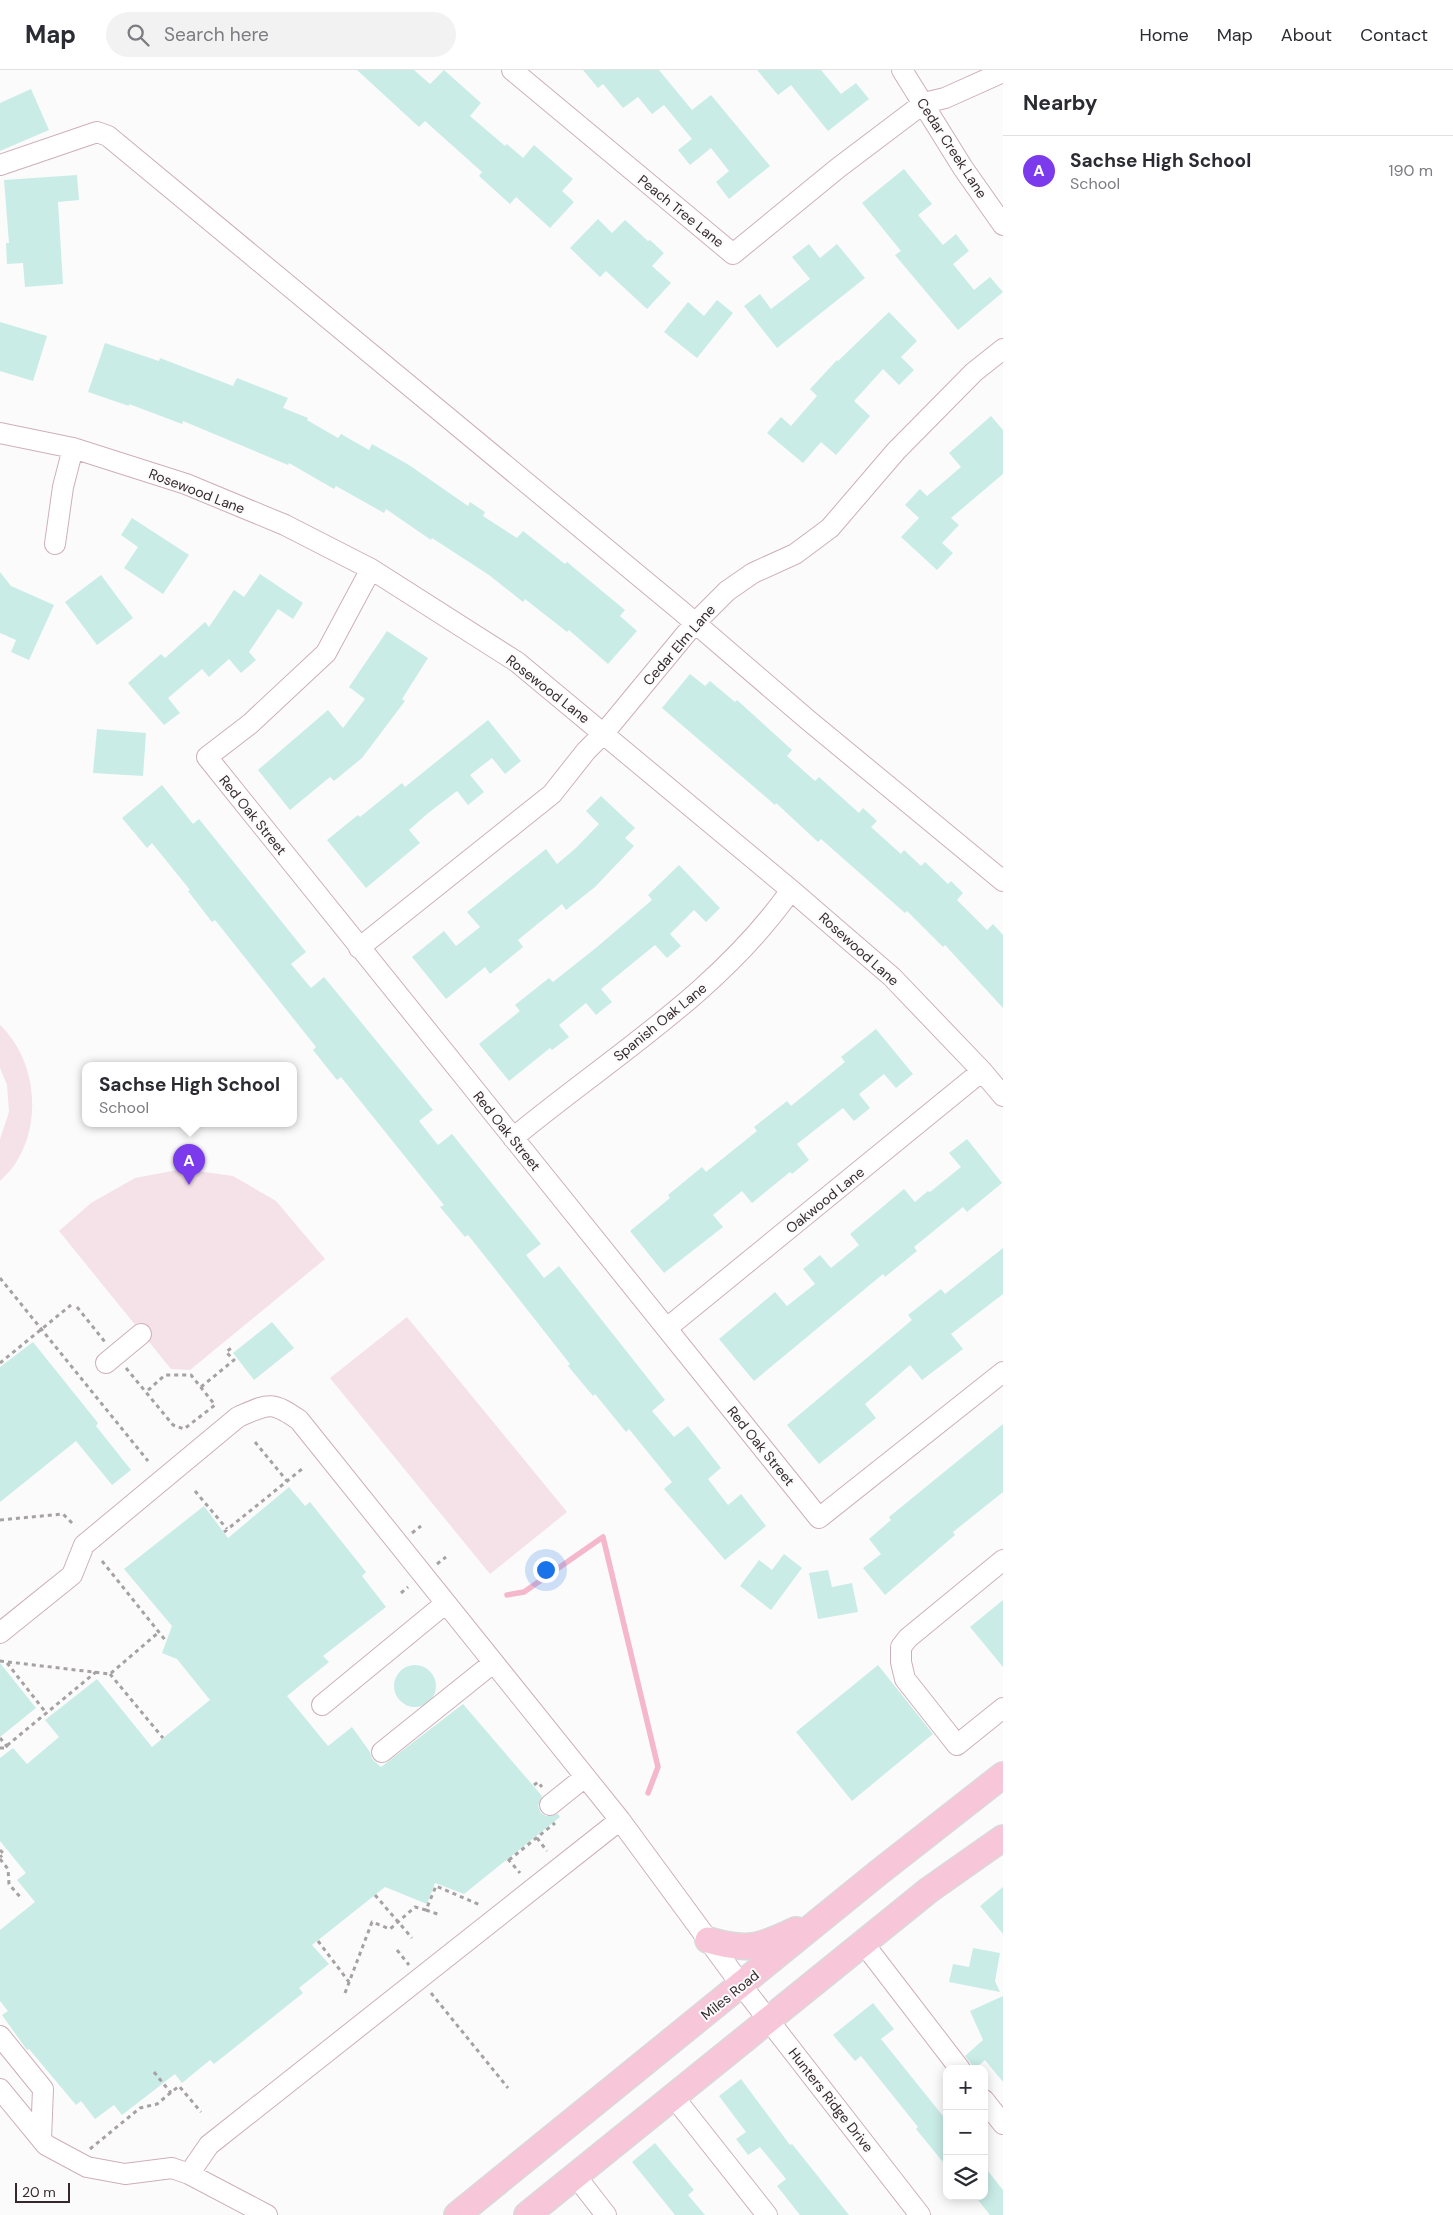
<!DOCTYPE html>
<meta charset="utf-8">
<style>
body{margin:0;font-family:"DM Sans",sans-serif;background:#f2f2f3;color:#2b2b33}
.controls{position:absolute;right:15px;bottom:15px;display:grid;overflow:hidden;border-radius:10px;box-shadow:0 2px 12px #0003}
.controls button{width:45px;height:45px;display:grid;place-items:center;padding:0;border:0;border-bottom:1px solid #e1e1e2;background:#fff;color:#2b2b33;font:25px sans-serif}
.scale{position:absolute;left:15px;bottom:12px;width:55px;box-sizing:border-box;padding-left:5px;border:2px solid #35292d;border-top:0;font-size:14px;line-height:18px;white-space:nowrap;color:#35292d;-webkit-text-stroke:4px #fbfbfb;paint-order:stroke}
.you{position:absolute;left:545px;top:1499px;width:18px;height:18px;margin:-12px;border:4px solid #fff;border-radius:50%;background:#1a73e8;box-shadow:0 0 0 8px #1a73e833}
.badge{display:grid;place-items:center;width:32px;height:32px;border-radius:50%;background:#7c3aed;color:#fff;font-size:16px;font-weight:700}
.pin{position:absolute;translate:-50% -41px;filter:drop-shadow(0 1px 2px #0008)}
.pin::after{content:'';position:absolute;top:26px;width:18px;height:15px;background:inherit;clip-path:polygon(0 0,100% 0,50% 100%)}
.popup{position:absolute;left:82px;top:992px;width:215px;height:65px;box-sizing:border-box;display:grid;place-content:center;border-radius:10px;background:#fff;filter:drop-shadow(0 1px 4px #0005);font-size:16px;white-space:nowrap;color:#7c7c81}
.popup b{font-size:19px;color:#2b2b33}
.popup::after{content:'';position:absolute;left:50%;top:100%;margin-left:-10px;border:10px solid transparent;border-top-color:#fff}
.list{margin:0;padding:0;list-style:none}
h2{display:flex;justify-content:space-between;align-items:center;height:65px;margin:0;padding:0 20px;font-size:21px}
h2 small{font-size:16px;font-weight:400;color:#7c7c81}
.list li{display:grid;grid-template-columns:32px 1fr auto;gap:15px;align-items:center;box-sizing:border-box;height:70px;padding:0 20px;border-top:1px solid #e1e1e2}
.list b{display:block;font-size:19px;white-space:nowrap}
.list p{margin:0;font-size:16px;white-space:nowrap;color:#7c7c81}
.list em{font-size:16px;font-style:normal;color:#7c7c81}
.icon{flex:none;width:28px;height:28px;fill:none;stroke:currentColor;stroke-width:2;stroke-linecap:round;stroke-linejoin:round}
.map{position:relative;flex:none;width:1003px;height:2145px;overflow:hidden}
header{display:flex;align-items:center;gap:30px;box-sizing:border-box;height:70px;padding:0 25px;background:#fff;border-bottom:1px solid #e1e1e2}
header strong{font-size:24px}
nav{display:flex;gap:28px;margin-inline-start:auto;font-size:18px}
.search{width:350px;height:45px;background:#f2f2f3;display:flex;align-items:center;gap:12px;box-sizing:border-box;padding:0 18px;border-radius:28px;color:#7c7c81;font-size:19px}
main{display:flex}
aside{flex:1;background:#fff}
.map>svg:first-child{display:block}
.green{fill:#f4e2e8}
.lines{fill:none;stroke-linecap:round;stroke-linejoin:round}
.stream{stroke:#f4b7cc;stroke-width:5.5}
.building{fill:#c9ece7}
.minor-casing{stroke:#ceafb9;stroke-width:22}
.major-casing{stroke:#dbd8d9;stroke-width:28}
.path{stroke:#a6a1a3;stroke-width:3;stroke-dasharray:4 4;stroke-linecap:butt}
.minor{stroke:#fff;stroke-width:20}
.major{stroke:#f8c6d9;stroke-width:25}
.labels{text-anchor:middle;stroke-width:4;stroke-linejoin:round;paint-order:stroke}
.street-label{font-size:14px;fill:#35292d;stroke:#fbfbfb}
</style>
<header>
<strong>Map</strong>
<div class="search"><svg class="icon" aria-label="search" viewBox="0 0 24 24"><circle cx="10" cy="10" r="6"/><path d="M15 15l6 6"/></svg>Search here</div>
<nav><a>Home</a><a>Map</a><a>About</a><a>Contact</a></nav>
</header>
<main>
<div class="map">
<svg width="1003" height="2145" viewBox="0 0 1003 2145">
<rect width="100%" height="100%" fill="#fbfbfb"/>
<path class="green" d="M0,955C36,989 43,1052 15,1094C11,1100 5,1106 0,1111V1069L9,1042L7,1015L0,998Z
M183,1099L233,1106L276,1131L325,1189L190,1300L171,1299L59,1161L91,1133L135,1108Z
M407,1247L567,1442L490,1504L330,1308Z"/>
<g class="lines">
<path class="stream" d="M507,1525L524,1522L603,1467L658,1697L648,1723"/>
</g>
<path class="building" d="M357,0H414L430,14L444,0L481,33L470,46L505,76L507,74L523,88L534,75L573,109L562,121L574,132L550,158L516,127L510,134L479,106L482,102L425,51L419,57Z
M583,0H659L692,40L711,25L770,96L729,129L716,112L729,101L711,78L690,95L678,80L692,69L664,35L652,44L638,27L623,38L603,14L598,18Z
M757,0H821L841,24L856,13L869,29L828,61L791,15L778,25Z
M31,19L49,60L0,81V33Z
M904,99L932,134L918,145L943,175L956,164L969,181L953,194L974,220L990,207L1003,222L958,260L895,185L901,181L862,133Z
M77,105L79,130L58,132L63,214L25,217L23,193L7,194L6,173H9L4,110Z
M598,149L612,163L625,150L648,171L650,170L664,183L652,196L671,213L647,239L606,201L600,207L570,178Z
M809,174L820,188L837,174L865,208L777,278L744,236L760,224L771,239L810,209L792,187Z
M717,230L733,243L697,288L664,262L688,232L704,246Z
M889,242L917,271L901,287L914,300L899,315L883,299L854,331L870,346L836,385L821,372L803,393L767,363L781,347L791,356L817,326L810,319L837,290L838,291Z
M0,252L47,266L33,311L0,301Z
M105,273L159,291L160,288L233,316L237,308L288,328L283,338L308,348L307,350L338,368L341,364L369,380L372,374L409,395L468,436L470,432L485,442L483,446L517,468L523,461L565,494L567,492L625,540L620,546L637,561L608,594L569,560L567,562L525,529L523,532L489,505L432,468L431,470L386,439L384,443L336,416L334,419L289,393L288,395L183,351L182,354L129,334V336L88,322Z
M991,346L1003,360V404L951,448L959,455L942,473L953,483L937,500L901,467L919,448L905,435L920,419L927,426L961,397L949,383Z
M132,448L189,485L163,524L124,498L138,477L121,465Z
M0,502L11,516L54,535L29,590L11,582L16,570L0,563Z
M260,504L303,533L293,549L278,539L249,582L256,590L241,603L229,589L209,607L202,599L168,628L180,643L164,655L128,613L161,584L165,588L205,552L209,557L234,520L244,527Z
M101,505L133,548L97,575L65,532Z
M387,561L428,588L402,629L405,631L362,688L334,711L330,707L290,740L258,700L328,640L343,658L365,629L349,617Z
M690,604L705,616L710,611L735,632L737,630L792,680L787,686L815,711L819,707L859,743L863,738L877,751L871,757L901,784L904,780L921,796L925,792L948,814L951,811L963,823L957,830L987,860L993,854L1003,865V938L945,875L943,877L907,841L905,843L821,769L818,772L776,733L775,735L662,638Z
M488,650L521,691L505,704L492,688L470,705L484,722L468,735L457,721L427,744L409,760L420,773L366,818L327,770L358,745L360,747L402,713L405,717Z
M97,659L146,663L143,706L93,703Z
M162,715L193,754L199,749L306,882L291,894L311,918L324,907L433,1040L419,1051L438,1075L452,1064L541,1174L526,1185L544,1208L559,1196L635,1292L665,1330L652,1341L674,1367L688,1356L700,1371L721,1398L708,1409L728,1435L741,1424L766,1456L725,1490L664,1419L672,1412L629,1359L626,1362L595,1324L593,1326L568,1296L570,1294L507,1214L468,1165L465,1167L440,1137L444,1135L341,1007L337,1010L313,980L316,977L215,850L212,852L188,821L190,820L152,773L147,778L122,748Z
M601,726L635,758L625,768L634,776L595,817L566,840L562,834L518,870L523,877L490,904L485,897L446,929L412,887L444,861L456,876L480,857L467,842L546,779L557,794L576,778L599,754L586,741Z
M679,795L720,838L706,852L694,840L670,864L681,876L667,888L655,875L601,919L612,932L596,945L586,933L559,955L569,967L552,980L550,978L509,1011L479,974L520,941L515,935L549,908L553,912L597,877L652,830L648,825Z
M876,959L913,1004L896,1018L884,1004L859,1024L870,1038L854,1051L843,1038L825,1052L797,1074L809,1090L792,1104L790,1102L752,1133L742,1121L713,1145L723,1157L664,1203L630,1161L670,1128L668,1125L702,1097L706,1102L757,1061L754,1057L787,1031L791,1036L845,992L841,987Z
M967,1069L1002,1113L967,1142L963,1137L914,1177L917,1181L885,1207L883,1204L754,1311L719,1269L775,1222L787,1236L815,1214L803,1199L820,1185L831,1198L859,1175L850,1164L904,1119L915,1132L928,1121L930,1122L961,1097L949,1083Z
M1003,1178V1224L951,1264L963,1279L922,1310L910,1295L865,1334L876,1348L819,1394L787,1355L912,1250L908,1245L941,1219L945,1224Z
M272,1252L294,1278L254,1310L233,1283Z
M33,1272L98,1353L96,1356L131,1400L112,1415L76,1371L0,1432V1297Z
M1003,1354V1422L953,1462L955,1465L885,1525L863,1498L881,1484L869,1469L891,1450L889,1447Z
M289,1417L305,1436L310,1432L366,1502L362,1506L386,1537L323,1586L329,1592L287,1626L328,1676L352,1657L370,1682L372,1689L381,1697L463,1634L542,1726L538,1736L541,1743L546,1746L558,1744L560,1747L464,1824L435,1813L427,1834L385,1817L312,1875L329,1894L299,1918L303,1923L233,1979L214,1994L210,1990L182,2013L175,2004L122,2045L114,2035L95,2049L81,2031L76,2035L29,1979L27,1980L2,1945L8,1941L0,1931V1860L35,1832L17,1810L26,1803L0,1771V1688L13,1678L27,1694L59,1667L45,1650L97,1609L152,1677L210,1630L177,1589L162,1583L172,1556L124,1499L204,1436L228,1468Z
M784,1484L802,1498L771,1540L740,1516L759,1490L772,1500Z
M828,1500L832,1517L852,1513L858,1542L818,1549L809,1503Z
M1003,1530V1597L970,1557Z
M0,1593L36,1638L0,1667Z
M878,1595L933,1664L852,1731L796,1662Z
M394 1616a21 21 0 1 1 42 0a21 21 0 1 1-42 0Z
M1003,1817V1864L980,1836Z
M973,1878L1000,1883L995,1911L1000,1922L949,1912L953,1894L969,1897Z
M1003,1926V2012L985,1990L975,1999L965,1986L983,1970L970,1941Z
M873,1933L894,1959L881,1969L947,2051V2097L916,2059L918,2057L861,1986L855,1991L833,1965Z
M741,2009L790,2075L792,2074L849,2145H800L777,2116L786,2109L760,2077L748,2085L736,2069L746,2062L719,2026Z
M655,2073L694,2120L688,2125L705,2145H675L632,2092Z
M984,2096L1003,2120V2145H990L978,2130L984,2126Z"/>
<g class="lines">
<defs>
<path id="minor" d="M512,0L733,184L838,98L924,33L945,28L1003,2
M902,0L963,98L1003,155
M0,95L97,62L108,66L680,540L808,650L1003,811
M0,363L73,378L186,414L285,455L371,499L517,592L791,820L892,907L982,1001L1003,1026
M55,474L63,417L73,378
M371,499L326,583L250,654L207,687L819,1448L1003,1302
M359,878L552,724L586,681L604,663L694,554L727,521L753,503L795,484L830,458L896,381L974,302L1003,279
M513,1068C608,989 719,923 791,820
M667,1258L982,1001
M106,1293L141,1264
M1003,1490L908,1568L901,1577V1592L905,1609L957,1675L1003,1638
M0,1563L72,1505L84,1475L238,1347C268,1334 271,1330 299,1350L620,1750L742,1916L920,2145
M322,1635L446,1533
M382,1682L493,1593
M550,1735L585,1707
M864,1874L960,1999
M0,1966L43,2019L41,2069
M0,2019L46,2075L87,2097L125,2104L172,2098L189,2104L267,2145
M673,2026L767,2145
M984,2030L1003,2054
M189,2104L209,2075L620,1750
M575,2105L606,2145"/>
<path id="major" d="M708,1870C748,1882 760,1877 796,1860
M457,2145L878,1803L1003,1705
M527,2145L929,1820L1003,1768"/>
</defs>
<use href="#minor" class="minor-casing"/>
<use href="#major" class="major-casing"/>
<path class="path" d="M0,1208L148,1391
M77,1237L105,1272
M0,1293L71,1235
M126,1298L173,1355L184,1359L215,1335L191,1305H165L146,1322
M201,1317L234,1290L226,1282L234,1276
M255,1372L287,1411
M195,1421L227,1459
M0,1450L63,1444L72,1453
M224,1462L302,1399
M412,1463L421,1456
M102,1491L166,1571
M437,1494L446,1487
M401,1523L408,1517
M0,1591L110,1604L159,1562
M7,1593L47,1644
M110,1604L163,1668
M0,1668L10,1680
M0,1678H4L96,1602
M534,1715L538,1712L542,1717
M537,1768L547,1781
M0,1780L4,1784L0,1787
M0,1789L8,1799L9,1814L21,1828
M508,1789L520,1803
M509,1790L555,1753
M375,1825L412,1868
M426,1840L440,1845
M318,1871L349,1912
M397,1880L409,1895
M345,1923L372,1852L390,1859L415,1837L426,1840L436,1816L480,1835
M431,1923L508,2018
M154,2002L171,2023
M90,2079L140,2038L157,2034L179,2016L201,2042"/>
<use href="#minor" class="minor"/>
<use href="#major" class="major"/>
</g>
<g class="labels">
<g class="street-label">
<text transform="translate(952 78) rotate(57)" y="5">Cedar Creek Lane</text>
<text transform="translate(681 141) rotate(39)" y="5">Peach Tree Lane</text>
<text transform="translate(197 421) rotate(21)" y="5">Rosewood Lane</text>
<text transform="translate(679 575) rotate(-49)" y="5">Cedar Elm Lane</text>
<text transform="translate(548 619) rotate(38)" y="5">Rosewood Lane</text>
<text transform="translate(253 745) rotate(51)" y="5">Red Oak Street</text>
<text transform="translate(859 879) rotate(42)" y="5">Rosewood Lane</text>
<text transform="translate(660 952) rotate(-39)" y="5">Spanish Oak Lane</text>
<text transform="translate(507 1061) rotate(51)" y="5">Red Oak Street</text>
<text transform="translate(825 1130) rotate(-39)" y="5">Oakwood Lane</text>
<text transform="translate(761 1376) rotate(51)" y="5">Red Oak Street</text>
<text transform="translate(730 1925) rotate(-39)" y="5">Miles Road</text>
<text transform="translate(831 2030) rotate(52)" y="5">Hunters Ridge Drive</text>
</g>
</g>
</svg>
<div class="controls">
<button>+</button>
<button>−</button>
<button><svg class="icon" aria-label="layers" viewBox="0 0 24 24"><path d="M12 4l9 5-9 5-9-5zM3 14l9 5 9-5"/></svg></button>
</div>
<div class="scale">20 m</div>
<div class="you"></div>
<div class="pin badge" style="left:189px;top:1115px">A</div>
<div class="popup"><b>Sachse High School</b>School</div>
</div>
<aside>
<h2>Nearby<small></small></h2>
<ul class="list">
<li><span class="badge">A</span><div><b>Sachse High School</b><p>School</p></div><em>190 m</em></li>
</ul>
</aside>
</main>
